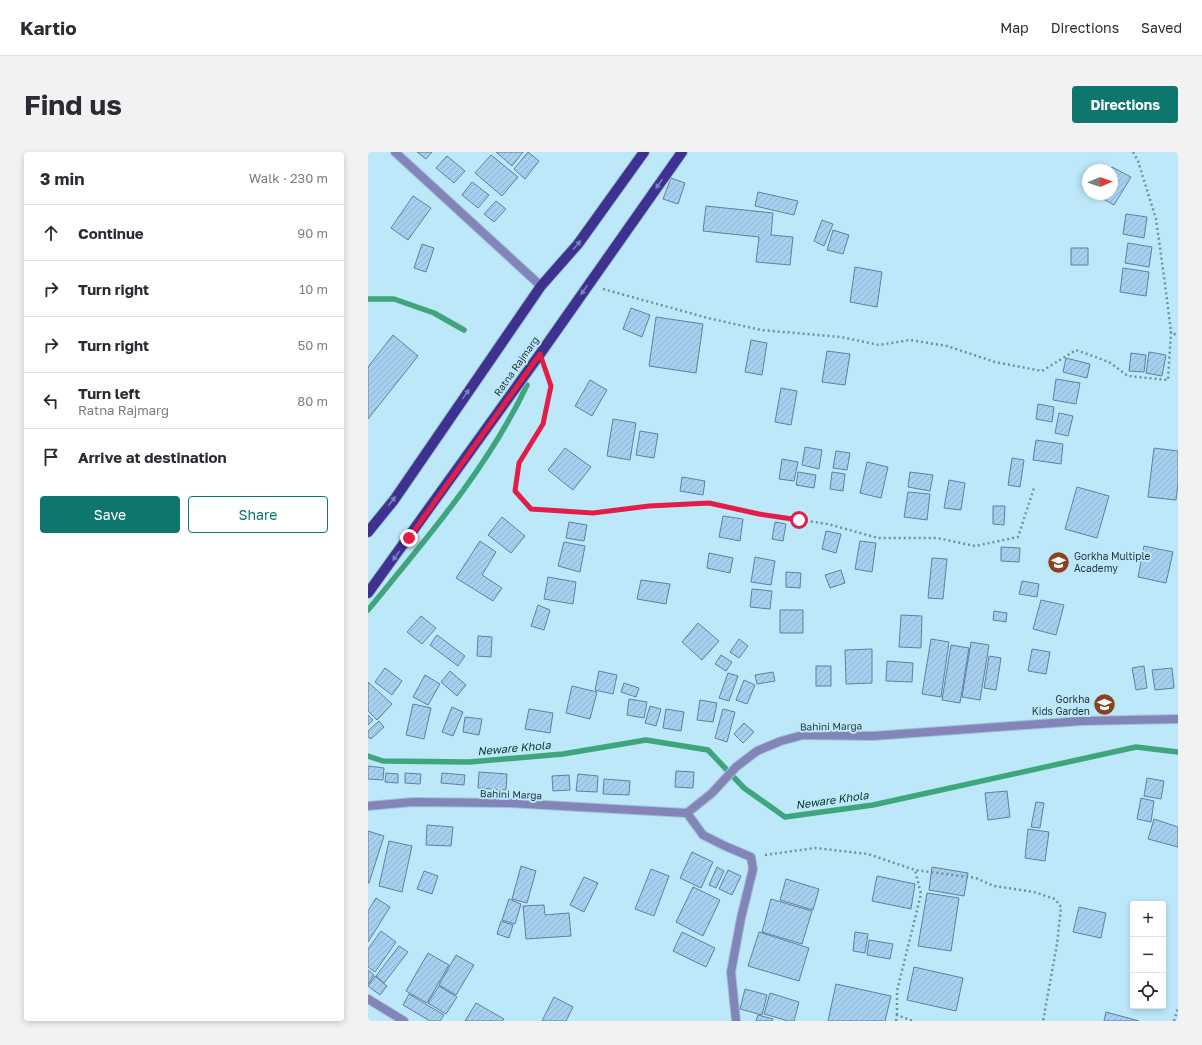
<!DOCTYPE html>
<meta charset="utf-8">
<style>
body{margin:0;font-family:"Golos Text",sans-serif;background:#f2f2f3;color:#2b2b33}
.controls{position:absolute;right:12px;bottom:12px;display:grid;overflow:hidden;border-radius:4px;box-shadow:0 2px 6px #0003}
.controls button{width:36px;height:36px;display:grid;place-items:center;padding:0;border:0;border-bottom:1px solid #e1e1e2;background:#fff;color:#2b2b33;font:20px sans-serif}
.compass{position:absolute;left:714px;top:12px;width:36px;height:36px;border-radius:50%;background:#fff;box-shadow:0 2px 6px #0003;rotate:88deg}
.stop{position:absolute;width:12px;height:12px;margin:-9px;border:3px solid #e11d48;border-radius:50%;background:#fff}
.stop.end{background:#e11d48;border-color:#fff;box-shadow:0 1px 4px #0008}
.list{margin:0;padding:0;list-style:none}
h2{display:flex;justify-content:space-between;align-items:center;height:52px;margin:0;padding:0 16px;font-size:17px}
h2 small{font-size:13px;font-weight:400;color:#7c7c81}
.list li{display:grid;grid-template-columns:26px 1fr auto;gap:12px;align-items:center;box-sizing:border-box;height:56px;padding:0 16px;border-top:1px solid #e1e1e2}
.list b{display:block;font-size:15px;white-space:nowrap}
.list p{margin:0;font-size:13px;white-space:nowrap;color:#7c7c81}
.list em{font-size:13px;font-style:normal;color:#7c7c81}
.actions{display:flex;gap:8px;padding:12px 16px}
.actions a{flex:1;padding:9px 0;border:1px solid #0f766e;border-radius:4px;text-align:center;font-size:14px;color:#0f766e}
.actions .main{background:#0f766e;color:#fff}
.icon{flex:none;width:22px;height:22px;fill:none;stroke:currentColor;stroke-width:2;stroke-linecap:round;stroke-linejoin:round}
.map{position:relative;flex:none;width:810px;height:869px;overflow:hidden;border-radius:4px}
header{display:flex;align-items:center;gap:24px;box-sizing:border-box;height:56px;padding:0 20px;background:#fff;border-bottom:1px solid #e1e1e2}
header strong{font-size:19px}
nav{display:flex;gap:22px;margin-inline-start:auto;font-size:14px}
.intro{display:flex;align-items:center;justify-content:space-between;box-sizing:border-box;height:96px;padding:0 24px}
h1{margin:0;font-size:28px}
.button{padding:10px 18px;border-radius:4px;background:#0f766e;color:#fff;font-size:14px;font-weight:700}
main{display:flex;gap:24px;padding:0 24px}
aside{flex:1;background:#fff;border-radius:4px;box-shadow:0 2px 6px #0003}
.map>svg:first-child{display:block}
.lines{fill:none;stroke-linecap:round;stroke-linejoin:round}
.stream{stroke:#3ea57c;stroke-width:5.5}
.building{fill:url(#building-hatch);stroke:#5c81a0}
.minor-casing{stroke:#9dc4d3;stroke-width:10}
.tertiary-casing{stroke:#9dc4d3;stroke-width:10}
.primary-casing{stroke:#9dc4d3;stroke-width:12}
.path{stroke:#6f909d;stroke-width:2.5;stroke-dasharray:2 3;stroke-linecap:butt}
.minor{stroke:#8384b8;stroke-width:8}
.tertiary{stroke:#8384b8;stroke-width:8}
.primary{stroke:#3e318f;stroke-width:10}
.oneway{fill:#7783bf}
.route{stroke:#e11d48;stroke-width:5}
.labels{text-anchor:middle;stroke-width:4;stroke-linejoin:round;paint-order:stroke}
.street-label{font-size:10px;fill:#1e343c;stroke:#bde8f9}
.poi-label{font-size:10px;fill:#1e343c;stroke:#bde8f9;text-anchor:start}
.water-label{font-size:11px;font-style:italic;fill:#063423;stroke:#bde8f9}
</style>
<header>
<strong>Kartio</strong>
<nav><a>Map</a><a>Directions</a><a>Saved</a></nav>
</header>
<div class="intro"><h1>Find us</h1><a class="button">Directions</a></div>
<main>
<aside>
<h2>3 min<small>Walk · 230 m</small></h2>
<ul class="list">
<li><svg class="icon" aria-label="ahead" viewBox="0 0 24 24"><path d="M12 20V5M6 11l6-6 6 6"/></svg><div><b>Continue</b></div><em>90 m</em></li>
<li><svg class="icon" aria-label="right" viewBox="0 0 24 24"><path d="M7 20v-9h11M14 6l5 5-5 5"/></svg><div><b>Turn right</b></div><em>10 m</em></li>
<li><svg class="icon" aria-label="right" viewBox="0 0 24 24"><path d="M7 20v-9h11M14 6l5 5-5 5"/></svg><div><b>Turn right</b></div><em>50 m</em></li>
<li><svg class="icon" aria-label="left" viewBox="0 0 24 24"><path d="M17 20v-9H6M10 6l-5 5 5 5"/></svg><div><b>Turn left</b><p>Ratna Rajmarg</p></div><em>80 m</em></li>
<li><svg class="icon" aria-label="arrive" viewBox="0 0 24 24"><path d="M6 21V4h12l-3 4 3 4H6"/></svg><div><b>Arrive at destination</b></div></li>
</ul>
<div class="actions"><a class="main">Save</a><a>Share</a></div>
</aside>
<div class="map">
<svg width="810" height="869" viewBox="0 0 810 869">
<defs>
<pattern id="building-hatch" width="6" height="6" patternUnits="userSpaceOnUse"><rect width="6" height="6" fill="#a7cff0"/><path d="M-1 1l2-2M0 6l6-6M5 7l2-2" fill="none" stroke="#8fb2cf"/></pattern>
</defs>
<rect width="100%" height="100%" fill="#bde8f9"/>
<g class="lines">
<path class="stream" d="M0,147H26L66,161L96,178
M0,458C58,387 120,316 159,233
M0,604L15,609L101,610L195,602L278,588L340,598L376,636L417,665L505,653L768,595L810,600"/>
</g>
<path class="building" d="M49,0H64L58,7Z
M128,0H155L144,14Z
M160,0L171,9L157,27L146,17Z
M123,3L150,25L134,44L107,21Z
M79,4L97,19L86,31L68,16Z
M744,15L763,25L746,53L728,43L729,42H744V18H743Z
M303,26L317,31L310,52L295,47Z
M104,30L121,43L110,56L94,43Z
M390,40L430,49L426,63L387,54Z
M45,44L63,56L40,88L23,76Z
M128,49L138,57L126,70L116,62Z
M338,54L405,61L403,83L425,85L422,113L388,110L391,85L335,79Z
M758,62L779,65L776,86L755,82Z
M454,68L465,72L456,94L446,89Z
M465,78L481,83L475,102L459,98Z
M760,91L784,95L781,115L757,111Z
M54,92L66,96L58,120L46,116Z
M703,96H720V113H703Z
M487,115L514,120L509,155L482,150Z
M755,116L781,120L778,144L752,140Z
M263,156L282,163L274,185L255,177Z
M288,165L335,172L328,221L281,214Z
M25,183L50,204L0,267V215Z
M383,188L399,191L394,223L377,220Z
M459,199L482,202L477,233L454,230Z
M781,200L798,203L794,224L778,221Z
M763,201L778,203L776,220L761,219Z
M698,206L722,212L719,226L695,220Z
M688,227L712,231L708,252L685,248Z
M222,228L239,238L224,264L207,254Z
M413,236L429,239L423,273L407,270Z
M670,252L686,255L684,270L668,267Z
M691,261L705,264L700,284L687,281Z
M245,267L268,271L262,308L239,304Z
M272,279L290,282L286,306L268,303Z
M668,288L695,292L693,312L665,308Z
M437,295L454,298L451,317L434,313Z
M197,296L223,315L205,338L180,318Z
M786,296L810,299V331L808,348L780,345Z
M468,299L482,301L479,318L465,316Z
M644,306L656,308L652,335L640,333Z
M414,307L430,310L426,329L411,327Z
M499,310L520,315L513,346L492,341Z
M430,320L448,323L446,336L428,333Z
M464,320L477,322L475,339L462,337Z
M542,320L565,323L562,339L540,335Z
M314,325L337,329L335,343L312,339Z
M581,328L597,331L593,358L576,356Z
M709,335L741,344L729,386L697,377Z
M540,340L562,342L559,368L536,365Z
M625,354H637L636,373L625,372Z
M355,364L375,367L372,389L351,385Z
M134,365L157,384L143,401L120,383Z
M201,370L219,373L216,389L198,386Z
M407,370L418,372L415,389L404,387Z
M458,379L473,382L468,401L454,397Z
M112,389L128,400L114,423L134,436L125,449L88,426Z
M492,389L508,391L504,420L487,417Z
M196,390L217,394L212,420L190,414Z
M776,394L805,400L798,431L770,425Z
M633,395L652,396L651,410L633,409Z
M341,401L365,406L362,421L339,416Z
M387,405L407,409L403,433L383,430Z
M564,406L579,407L575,447L560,446Z
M473,418L477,431L462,436L457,423Z
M418,420L433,421L432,436L418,435Z
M180,425L208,430L205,452L176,447Z
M273,428L302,432L298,452L269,447Z
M654,429L671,432L669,445L651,442Z
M384,437L404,439L402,457L382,455Z
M673,448L696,453L688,483L665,477Z
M170,453L182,458L176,478L163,474Z
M412,458H435V481H412Z
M626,459L639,461L638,470L625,468Z
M533,463L554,464L553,496L531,495Z
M53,464L68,476L54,492L39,480Z
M330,471L351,489L334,508L314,490Z
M69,483L97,504L90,514L62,493Z
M110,484L124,485L123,505L109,504Z
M371,487L380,494L371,506L362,500Z
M563,487L581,490L573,545L554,542Z
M603,490L621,493L612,548L594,545Z
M583,493L601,496L592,551L574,548Z
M504,497V531L478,532L477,498Z
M664,497L682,500L678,522L660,519Z
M353,503L364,510L358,519L347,512Z
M621,504L633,506L628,538L616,536Z
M519,509L545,511L544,530L518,529Z
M448,514H463V534H448Z
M776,514L779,536L768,538L764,516Z
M17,516L34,529L24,543L7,530Z
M804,516L806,536L787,538L784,518Z
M82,519L98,533L89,544L73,530Z
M231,519L249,523L245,542L227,538Z
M405,520L407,529L389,532L387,523Z
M360,521L370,524L361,549L351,546Z
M57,523L72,532L60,553L45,545Z
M376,528L387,533L379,552L368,548Z
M0,530L24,552L9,568L0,559Z
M256,531L271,536L268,545L253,540Z
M204,534L229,540L222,567L198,561Z
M261,547L279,550L276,566L259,563Z
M332,548L349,551L345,570L329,568Z
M45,552L63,556L56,587L38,583Z
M282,554L293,557L288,574L277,571Z
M84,555L95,560L85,584L74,580Z
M161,557L185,561L182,581L157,577Z
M298,557L316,560L313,579L295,576Z
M355,557L367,560L359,590L347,586Z
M0,563L5,568L0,573Z
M97,565L114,567L111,583L95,580Z
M11,569L16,575L3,587L0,585V579Z
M376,571L386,580L375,591L366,582Z
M0,614L16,616L15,628L0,627Z
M308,619L326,620L325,636L307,635Z
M111,620L139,622L138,638L110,636Z
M18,621L30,622V631L17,630Z
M37,621L53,622L52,632L37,631Z
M74,621L97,623L96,633L73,631Z
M210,622L230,624L229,640L208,639Z
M201,623L202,638L185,639L184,624Z
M779,626L796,629L793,647L776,644Z
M236,627L262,629L261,643L235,642Z
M639,639L642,665L620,668L617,641Z
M773,646L786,649L783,670L769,667Z
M668,650L676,651L672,676L663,675Z
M786,667L810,675V695L780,687Z
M59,673L85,675L83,694L58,693Z
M660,677L681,680L677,709L657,706Z
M0,679L16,684L1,731H0Z
M21,689L44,694L34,740L11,734Z
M324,700L345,710L333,736L312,726Z
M153,714L168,719L159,751L144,747Z
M349,715L356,719L348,736L341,733Z
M564,715L600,721L596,744L561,738Z
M283,717L301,724L286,764L267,757Z
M360,718L373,724L364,743L351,737Z
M56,719L70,724L64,742L49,737Z
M509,724L547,732L543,757L504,749Z
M216,725L230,731L216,760L202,753Z
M418,727L451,737L445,758L412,748Z
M325,735L352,748L335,784L308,770Z
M559,741L591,746L583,799L550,794Z
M8,746L22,755L0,790V759Z
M141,747L153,752L147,772L134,768Z
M403,747L444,759L434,792L394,780Z
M176,753L177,763L201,761L203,784L158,787L155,754Z
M711,755L738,761L733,786L705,780Z
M133,769L145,773L141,786L129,782Z
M13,779L28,790L7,820L0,815V797Z
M314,780L347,796L338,815L305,799Z
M391,780L441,796L431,829L380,814Z
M487,780L500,782L497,801L485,799Z
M501,788L525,792L522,807L499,803Z
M31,794L40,800L16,831L8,824Z
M60,801L81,813L59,851L38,839Z
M88,803L106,813L88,843L71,833Z
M546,815L595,826L588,859L539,848Z
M0,818L6,823L0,832Z
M7,824L19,834L12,843L0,834Z
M468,832L523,844L517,869H460Z
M71,834L89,845L78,862L60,851Z
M377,837L399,843L394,863L372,857Z
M402,841L431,850L426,869H420L396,862Z
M41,842L76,863L72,869H62L35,853Z
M186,845L205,855L198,869H174Z
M108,851L136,867L134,869H97Z
M738,860L771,869H736Z
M390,863L405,867L404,869H388Z"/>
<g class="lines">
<defs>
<path id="minor" d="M27,0L173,134
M319,661L335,683L357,694L383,705L385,717L373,766L363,820L368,869
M0,847L36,869"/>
<path id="tertiary" d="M0,654L45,650L141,651L319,661L344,641L368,615L389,599L413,589L435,583L505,584L714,569L810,567"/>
<path id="primary" d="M0,380L26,348L173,134L210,92L276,0
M0,441L172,202L314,0"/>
</defs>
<use href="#minor" class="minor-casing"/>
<use href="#tertiary" class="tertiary-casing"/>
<use href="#primary" class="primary-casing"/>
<path class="path" d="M765,0L770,9L788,67L797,132L803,180
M235,137L340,166L393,178L473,185L511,193L542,188L579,194L627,210L674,219L708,198L741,210L760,224L800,228L803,180L810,184
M178,219L183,234L175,272L151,311L147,339L163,357L225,361L281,354L341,351L391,362L460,372L510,386H569L607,394L650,385L666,336
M397,703L447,696L500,702L547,718L608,726L626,734L666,740L687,747L693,755L689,792L675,869
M529,863V839L553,742L547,718
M528,869L529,863L545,869
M806,869L810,856"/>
<use href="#minor" class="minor"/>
<use href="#tertiary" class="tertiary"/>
<use href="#primary" class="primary"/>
</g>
<defs><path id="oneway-solid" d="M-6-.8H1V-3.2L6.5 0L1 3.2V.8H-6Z"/></defs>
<g class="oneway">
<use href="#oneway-solid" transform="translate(291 32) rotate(125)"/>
<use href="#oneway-solid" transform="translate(209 93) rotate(-50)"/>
<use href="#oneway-solid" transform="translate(216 138) rotate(125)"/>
<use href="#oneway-solid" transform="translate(98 242) rotate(-55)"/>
<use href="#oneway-solid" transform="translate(24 349) rotate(-53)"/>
<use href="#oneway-solid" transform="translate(28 404) rotate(126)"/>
</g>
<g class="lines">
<path class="route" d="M41,386L172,202L183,234L175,272L151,311L147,339L163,357L225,361L281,354L341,351L391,362L431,368"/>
</g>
<defs>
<symbol id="school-disc" viewBox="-11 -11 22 22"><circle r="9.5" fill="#894120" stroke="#bde8f9"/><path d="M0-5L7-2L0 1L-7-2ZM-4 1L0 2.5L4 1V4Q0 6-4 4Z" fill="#fff"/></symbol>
</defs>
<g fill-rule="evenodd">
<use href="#school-disc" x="678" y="398" width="25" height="25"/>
<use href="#school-disc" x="724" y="540" width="25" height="25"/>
</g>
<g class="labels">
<g class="street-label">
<text transform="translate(148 214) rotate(-55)" y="4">Ratna Rajmarg</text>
<text transform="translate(463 574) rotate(-1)" y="4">Bahini Marga</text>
<text transform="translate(143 642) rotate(2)" y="4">Bahini Marga</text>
</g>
<g class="poi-label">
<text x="706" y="408">Gorkha Multiple<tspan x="706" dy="12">Academy</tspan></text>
<text x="722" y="551" text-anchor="end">Gorkha<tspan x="722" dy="12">Kids Garden</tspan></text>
</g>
<g class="water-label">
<text transform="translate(146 596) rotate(-5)" y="4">Neware Khola</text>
<text transform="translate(464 648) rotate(-8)" y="4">Neware Khola</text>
</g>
</g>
</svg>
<div class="controls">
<button>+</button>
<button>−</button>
<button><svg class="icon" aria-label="locate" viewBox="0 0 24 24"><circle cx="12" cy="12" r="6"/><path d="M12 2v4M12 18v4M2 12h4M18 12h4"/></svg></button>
</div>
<svg class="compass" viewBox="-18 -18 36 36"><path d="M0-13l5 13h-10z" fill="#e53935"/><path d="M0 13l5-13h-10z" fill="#7c7c81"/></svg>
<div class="stop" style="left:431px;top:368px"></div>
<div class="stop end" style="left:41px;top:386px"></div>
</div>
</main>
